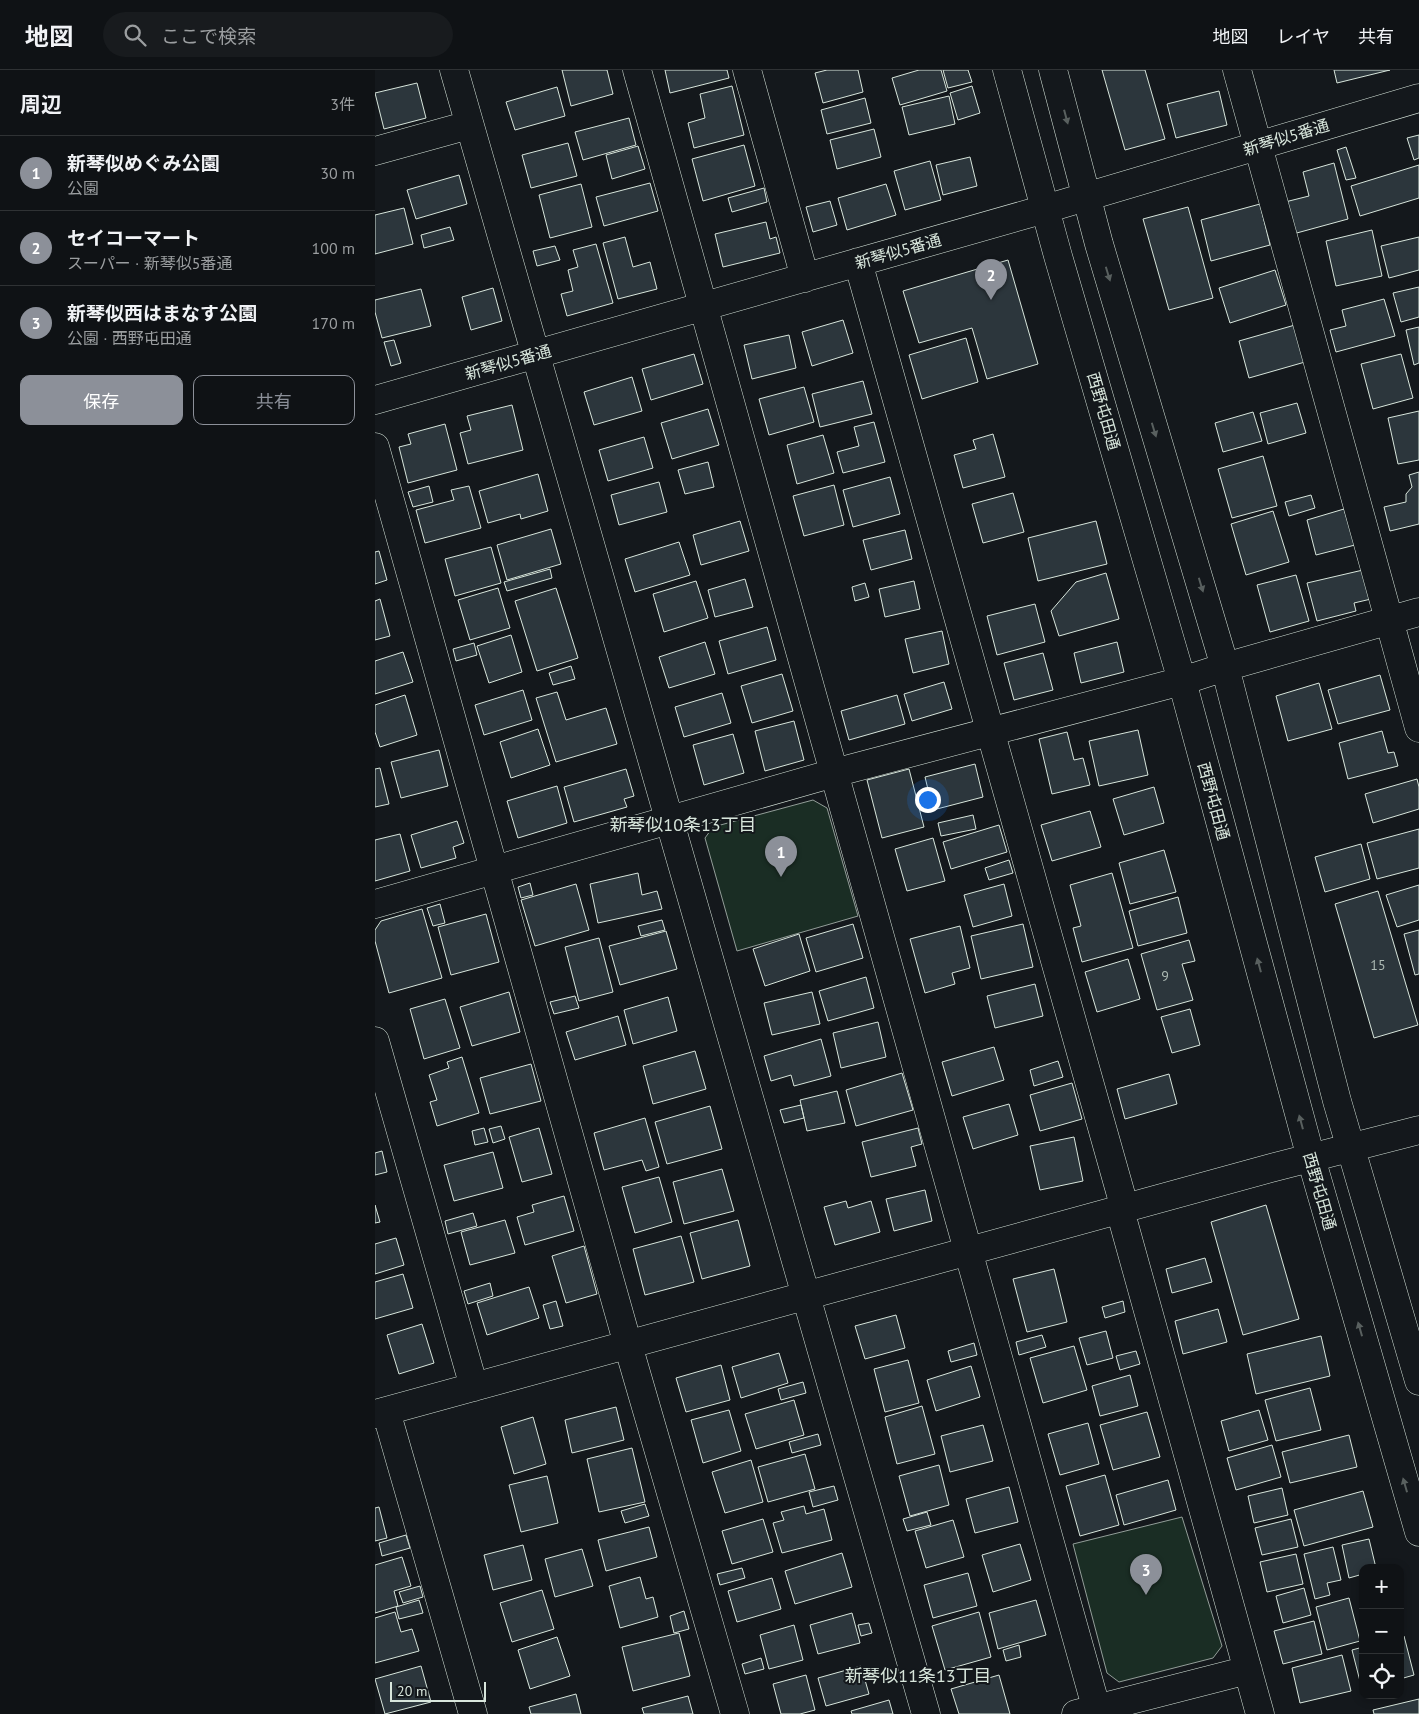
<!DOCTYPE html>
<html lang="ja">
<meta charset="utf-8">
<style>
body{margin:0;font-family:"PT Sans","Noto Sans JP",sans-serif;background:#181b1e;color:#f1f3f6}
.controls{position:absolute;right:15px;bottom:15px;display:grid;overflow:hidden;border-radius:10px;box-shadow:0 2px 8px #0003}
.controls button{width:45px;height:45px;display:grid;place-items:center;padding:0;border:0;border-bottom:1px solid #2f3234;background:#0f1215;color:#f1f3f6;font:25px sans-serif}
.scale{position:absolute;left:15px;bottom:12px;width:96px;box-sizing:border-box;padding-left:5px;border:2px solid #d8e6dc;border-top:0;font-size:14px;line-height:18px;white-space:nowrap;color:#d8e6dc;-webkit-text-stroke:4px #14181c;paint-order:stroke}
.you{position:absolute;left:552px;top:729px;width:18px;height:18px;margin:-12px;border:4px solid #fff;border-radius:50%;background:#1a73e8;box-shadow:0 0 0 8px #1a73e833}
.badge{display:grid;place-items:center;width:32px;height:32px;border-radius:50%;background:#8c9099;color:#fff;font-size:16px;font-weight:700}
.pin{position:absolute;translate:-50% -41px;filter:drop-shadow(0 1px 2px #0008)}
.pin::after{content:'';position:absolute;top:26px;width:18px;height:15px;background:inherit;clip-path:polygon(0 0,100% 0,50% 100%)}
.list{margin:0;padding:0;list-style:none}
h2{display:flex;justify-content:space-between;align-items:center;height:65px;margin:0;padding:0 20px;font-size:21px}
h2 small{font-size:16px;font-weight:400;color:#9b9ea0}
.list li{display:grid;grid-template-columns:32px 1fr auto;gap:15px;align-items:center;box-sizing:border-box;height:75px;padding:0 20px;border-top:1px solid #2f3234}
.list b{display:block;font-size:19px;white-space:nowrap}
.list p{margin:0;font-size:16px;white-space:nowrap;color:#9b9ea0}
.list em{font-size:16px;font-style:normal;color:#9b9ea0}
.actions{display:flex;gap:10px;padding:15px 20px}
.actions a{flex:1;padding:11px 0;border:1px solid #8c9099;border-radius:10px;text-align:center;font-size:18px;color:#8c9099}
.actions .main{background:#8c9099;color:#fff}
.icon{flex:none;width:28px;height:28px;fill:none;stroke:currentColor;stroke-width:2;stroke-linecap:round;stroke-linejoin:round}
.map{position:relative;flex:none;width:1044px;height:1644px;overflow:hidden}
header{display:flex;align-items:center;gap:30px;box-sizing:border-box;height:70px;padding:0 25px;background:#0f1215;border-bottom:1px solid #2f3234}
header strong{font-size:24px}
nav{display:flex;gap:28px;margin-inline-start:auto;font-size:18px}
.search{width:350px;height:45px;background:#181b1e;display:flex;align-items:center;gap:12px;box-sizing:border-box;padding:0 18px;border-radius:28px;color:#9b9ea0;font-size:19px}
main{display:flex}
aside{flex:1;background:#0f1215}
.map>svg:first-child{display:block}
.green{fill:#1a2d24;stroke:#939e99}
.building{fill:#2c363c;stroke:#d8e6dc}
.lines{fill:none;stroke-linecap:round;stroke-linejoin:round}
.minor-casing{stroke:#d8e6dc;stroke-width:29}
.minor{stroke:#14181c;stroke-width:28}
.oneway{fill:#59605f}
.labels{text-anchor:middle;stroke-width:4;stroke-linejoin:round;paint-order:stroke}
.number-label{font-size:14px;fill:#adbab4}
.street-label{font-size:16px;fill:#d8e6dc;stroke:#14181c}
.neighbourhood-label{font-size:18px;fill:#d8e6dc;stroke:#14181c}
</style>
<header>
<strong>地図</strong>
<div class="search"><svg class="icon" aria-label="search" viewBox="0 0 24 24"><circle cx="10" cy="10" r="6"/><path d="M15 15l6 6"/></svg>ここで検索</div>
<nav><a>地図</a><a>レイヤ</a><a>共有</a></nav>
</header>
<main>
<aside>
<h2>周辺<small>3件</small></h2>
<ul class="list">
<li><span class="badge">1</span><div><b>新琴似めぐみ公園</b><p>公園</p></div><em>30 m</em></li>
<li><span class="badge">2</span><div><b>セイコーマート</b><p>スーパー · 新琴似5番通</p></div><em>100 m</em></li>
<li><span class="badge">3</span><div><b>新琴似西はまなす公園</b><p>公園 · 西野屯田通</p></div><em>170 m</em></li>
</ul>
<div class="actions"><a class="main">保存</a><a>共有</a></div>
</aside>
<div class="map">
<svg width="1044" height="1644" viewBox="0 0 1044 1644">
<rect width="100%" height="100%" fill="#14181c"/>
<path class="green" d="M438,730L452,738L483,846L362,881L330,768L338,757Z
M807,1447L847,1576L838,1588L744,1612L732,1603L698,1474Z"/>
<path class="building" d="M187,0H232L238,24L196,36Z
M290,0H352L354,8L295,23Z
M452,0H483L488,22L448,33L440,3Z
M544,0H566L572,21L525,35L517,8Z
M568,0H593L597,12L573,18Z
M727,0H770L790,69L750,80Z
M959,0H1015L962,13Z
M42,13L51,48L9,59L0,23Z
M357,16L369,65L319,78L313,53L330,48L325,24Z
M597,16L605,43L583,50L575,23Z
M182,17L190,46L140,60L131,32Z
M844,21L852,55L801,68L792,34Z
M574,26L580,54L534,65L527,37Z
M490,28L496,53L452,64L446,40Z
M254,48L261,75L208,90L200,62Z
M499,59L506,87L462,99L455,70Z
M1044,65V88L1039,90L1032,68Z
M193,73L202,106L156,118L147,85Z
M369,75L380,116L328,131L317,89Z
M263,76L270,99L237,109L231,85Z
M971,77L981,108L971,110L962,80Z
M595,87L602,116L568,125L561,95Z
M555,91L566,130L530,140L519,101Z
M959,93L973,149L918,164L910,132L934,126L928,102Z
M1044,95V128L985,146L976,116Z
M84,105L92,134L41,149L32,120Z
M275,113L283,141L229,156L221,127Z
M206,114L217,157L175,168L164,125Z
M511,114L521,145L472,160L463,128Z
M389,118L392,132L357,142L353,128Z
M455,131L462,155L438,162L431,137Z
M885,134L895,175L836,191L826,150Z
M813,137L838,228L794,240L768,149Z
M29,138L38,174L0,184V145Z
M391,152L395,169L401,167L405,183L348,197L340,164Z
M75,157L79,170L49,178L46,165Z
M997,160L1007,206L961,216L951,171Z
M250,167L258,197L275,192L282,219L243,229L228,173Z
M1044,167V200L1014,208L1006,176Z
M221,174L238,233L192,246L186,224L198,221L193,200L203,197L198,180Z
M180,176L185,190L162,196L158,181Z
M633,190L663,294L612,309L597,258L544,273L528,221Z
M900,200L911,235L855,253L844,218Z
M1044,217V247L1026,252L1018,223Z
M118,218L127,251L96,260L87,227Z
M46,219L56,256L7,268L0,242V230Z
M1009,229L1020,266L961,282L955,260L971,256L967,240Z
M468,250L478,283L437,296L427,262Z
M920,255L930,292L874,308L864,271Z
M1044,257V293L1039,295L1031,260Z
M414,265L421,298L377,309L369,275Z
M591,268L603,312L547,329L534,285Z
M19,270L26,293L16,296L9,272Z
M319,284L328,314L276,330L267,299Z
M1026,284L1038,328L998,339L986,294Z
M257,307L267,341L219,355L209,322Z
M488,311L497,344L445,357L437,324Z
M429,317L439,352L394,365L384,329Z
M922,333L931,363L893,374L885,343Z
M137,335L148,380L93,394L85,363L96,360L92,346Z
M333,339L344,375L297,389L286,353Z
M1044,341V390L1023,394L1013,348Z
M878,342L887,371L848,382L840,353Z
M499,352L510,392L468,403L462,382L484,376L479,357Z
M70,354L82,400L33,413L24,377L36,374L33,364Z
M618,364L630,407L588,418L579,385L601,379L598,370Z
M448,365L459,403L422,414L412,375Z
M269,367L278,398L233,411L224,380Z
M888,386L902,436L857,448L843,399Z
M333,392L339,417L310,424L303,400Z
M1044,402V454L1015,461L1009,437L1031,432V424L1037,417L1034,405Z
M163,404L173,441L146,449L145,444L113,453L104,421Z
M515,407L525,444L478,457L468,420Z
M284,412L292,442L244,455L236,425Z
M459,415L469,455L429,466L418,426Z
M54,416L58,432L38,437L33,422Z
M94,416L106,458L50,473L41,440L79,430L76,420Z
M638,423L649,462L608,473L597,434Z
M936,425L940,438L914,446L910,432Z
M969,439L980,475L941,485L932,450Z
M898,441L914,492L871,505L856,454Z
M365,451L374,481L326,495L318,465Z
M721,451L732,494L663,511L653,468Z
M176,459L186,494L132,510L122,475Z
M530,460L537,489L496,500L488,470Z
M304,472L315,505L260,522L250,489Z
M116,477L126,513L80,526L70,489Z
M4,481L12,510L0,514V482Z
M175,499L177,508L132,521L129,512Z
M988,500L996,529L979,533L981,541L942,551L932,513Z
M731,503L744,549L684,566L676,541L701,512Z
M921,505L934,551L895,562L882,515Z
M370,509L378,537L340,547L333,520Z
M321,511L333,548L289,562L278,524Z
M539,511L545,539L510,547L504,519Z
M490,513L494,527L480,531L477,517Z
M123,518L135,558L95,570L83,530Z
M181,518L203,588L162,601L140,531Z
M5,529L15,566L0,570V531Z
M660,534L670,572L622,585L612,546Z
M392,557L401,590L353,604L344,571Z
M567,561L574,594L538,603L530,569Z
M136,565L147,602L114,613L102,576Z
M330,572L340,604L294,618L284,587Z
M742,572L749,602L706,613L699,583Z
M99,573L102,585L81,591L78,579Z
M28,582L38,612L0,624V591Z
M668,583L678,620L639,630L629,593Z
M196,596L200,609L178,615L174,603Z
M407,604L418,641L377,653L366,616Z
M1005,605L1015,640L963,654L953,620Z
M569,612L577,639L537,651L529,624Z
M944,613L957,659L913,671L901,626Z
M148,620L157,650L109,665L100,635Z
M182,622L191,650L231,638L242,674L181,692L161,628Z
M347,623L356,653L309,667L300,637Z
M30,625L42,665L5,677L0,662V635Z
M522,625L530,654L474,670L466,641Z
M419,651L429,690L390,701L380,661Z
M163,659L175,695L136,708L125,672Z
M763,660L773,705L724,716L714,671Z
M1007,661L1013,683L1019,682L1023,696L973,709L964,673Z
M692,662L699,690L708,688L715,715L677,724L664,669Z
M358,664L369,703L329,715L318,675Z
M64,680L73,716L26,728L16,692Z
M600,694L608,727L558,740L550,707Z
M5,698L14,734L0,737V699Z
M251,699L259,726L249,729L252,737L199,752L189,717Z
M534,699L549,757L507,768L492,710Z
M1042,709L1044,717V739L998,753L990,724Z
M182,716L192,753L143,768L132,731Z
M779,717L789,753L749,765L738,729Z
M715,741L726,777L677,791L666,755Z
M598,745L601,759L566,766L563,753Z
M82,751L89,773L78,777L81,788L46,798L36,765Z
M624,755L632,782L576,799L568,772Z
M1044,759V798L1002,809L992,773Z
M25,764L35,801L0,811V770Z
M558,768L570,811L532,821L520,779Z
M986,774L995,809L950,822L940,787Z
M789,780L801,822L755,834L744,793Z
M634,790L638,803L614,810L610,798Z
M263,803L267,825L282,821L287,839L223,853L215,814Z
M737,803L758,878L707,892L698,858L706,856L695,815Z
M155,813L158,825L146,828L143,817Z
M201,814L214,860L160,876L146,830Z
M629,814L637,846L598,857L589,825Z
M1044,815V850L1022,857L1011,825Z
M1003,821L1043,955L999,968L960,834Z
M803,827L812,863L763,876L754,841Z
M65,834L70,853L58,856L52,838Z
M47,839L67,908L14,923L0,871V860L6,851Z
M111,844L124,892L76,905L63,857Z
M287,850L290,860L266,866L263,856Z
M478,854L488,888L441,902L431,868Z
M648,854L658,897L606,909L596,866Z
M585,856L595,898L577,903L580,914L550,923L535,869Z
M1044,860V904L1040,905L1029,864Z
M291,861L302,899L245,915L234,876Z
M424,864L435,901L390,916L378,879Z
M224,868L238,922L204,931L190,877Z
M814,870L820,891L807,894L818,930L782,940L766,884Z
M753,889L765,929L722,942L710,902Z
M491,907L499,938L453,951L444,921Z
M660,914L668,946L620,958L612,926Z
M134,922L145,962L97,976L85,937Z
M437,922L445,954L397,965L389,933Z
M200,926L204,938L179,944L175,932Z
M293,927L302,961L258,974L249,940Z
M70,929L85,978L49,989L35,939Z
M815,939L825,975L797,983L786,947Z
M243,946L251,975L200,990L191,962Z
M503,952L511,987L466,998L458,963Z
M446,969L456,1006L419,1016L416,1005L396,1011L389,986Z
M619,977L629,1010L577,1026L567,992Z
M320,981L331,1019L278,1034L268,996Z
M87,987L104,1043L62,1056L55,1032L62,1030L54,1005L74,998L72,992Z
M683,991L688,1007L659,1016L655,1000Z
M156,994L166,1031L115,1044L105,1008Z
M527,1003L538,1040L481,1056L471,1020Z
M794,1004L802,1034L750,1049L742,1019Z
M697,1013L707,1049L665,1061L655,1025Z
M462,1021L470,1053L432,1061L425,1030Z
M634,1034L643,1065L598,1079L588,1047Z
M426,1035L429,1048L409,1053L405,1040Z
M335,1036L347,1079L292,1094L280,1052Z
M270,1048L284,1097L271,1101L267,1090L229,1100L219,1063Z
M126,1056L130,1069L118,1073L114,1059Z
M109,1058L113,1072L100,1075L97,1061Z
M164,1058L177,1104L147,1112L134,1067Z
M543,1058L547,1074L536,1077L541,1096L496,1107L487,1072Z
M699,1067L708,1111L665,1120L655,1076Z
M7,1081L12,1102L0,1105V1083Z
M118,1082L128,1118L79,1131L69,1095Z
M347,1099L359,1141L309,1154L298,1112Z
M284,1107L297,1152L260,1163L247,1117Z
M550,1120L557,1151L519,1161L511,1129Z
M189,1126L199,1161L150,1175L142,1147L159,1142L157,1135Z
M471,1131L473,1138L496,1131L505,1162L460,1175L449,1137Z
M0,1135L5,1152L0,1153Z
M891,1135L924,1249L868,1265L836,1152Z
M98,1143L102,1156L73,1164L70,1151Z
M130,1150L140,1183L95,1195L86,1162Z
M363,1150L375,1196L327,1209L315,1163Z
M306,1166L319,1212L270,1225L258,1179Z
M21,1168L29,1195L0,1204V1174Z
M209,1176L222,1224L191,1233L177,1186Z
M830,1188L837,1212L797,1223L791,1199Z
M679,1199L692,1252L652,1262L638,1209Z
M28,1204L38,1238L0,1249V1212Z
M115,1213L118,1226L93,1234L89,1221Z
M154,1217L164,1248L112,1265L102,1233Z
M181,1231L188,1256L175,1259L168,1235Z
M748,1231L750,1242L730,1248L727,1237Z
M843,1239L852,1272L808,1284L800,1251Z
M521,1245L530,1278L490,1289L480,1256Z
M47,1254L59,1293L24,1304L12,1265Z
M731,1261L738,1288L712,1295L704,1268Z
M667,1265L671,1277L644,1285L641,1272Z
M946,1266L955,1306L881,1324L872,1284Z
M599,1273L602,1285L576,1292L573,1281Z
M699,1276L712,1320L668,1333L655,1288Z
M761,1281L765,1294L745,1300L741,1286Z
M404,1283L413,1313L366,1328L357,1297Z
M533,1290L544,1333L510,1342L499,1299Z
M346,1295L355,1330L311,1342L301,1308Z
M596,1296L605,1327L561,1341L552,1310Z
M755,1305L763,1336L725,1346L717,1316Z
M428,1312L431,1323L406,1330L403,1319Z
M935,1318L946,1360L901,1371L890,1330Z
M419,1330L429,1365L381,1379L370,1344Z
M547,1336L560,1384L522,1394L510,1347Z
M241,1337L249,1370L197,1383L190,1350Z
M354,1340L366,1381L328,1393L316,1350Z
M884,1340L893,1370L854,1381L846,1351Z
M772,1342L785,1387L738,1400L725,1355Z
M158,1347L171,1394L139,1404L126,1357Z
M713,1353L724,1394L685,1405L673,1364Z
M608,1355L618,1391L575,1402L566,1366Z
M443,1364L446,1375L417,1383L414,1372Z
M974,1365L982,1397L915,1413L907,1382Z
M897,1375L906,1407L861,1420L852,1388Z
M257,1378L270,1432L224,1442L212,1389Z
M430,1384L440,1419L393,1432L383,1397Z
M376,1390L388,1432L350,1443L337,1402Z
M564,1395L574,1435L535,1446L524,1406Z
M730,1405L744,1455L705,1466L691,1416Z
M172,1406L183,1453L146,1462L134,1415Z
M793,1410L801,1440L749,1455L741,1425Z
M459,1416L463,1430L438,1437L434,1422Z
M634,1417L643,1452L600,1463L591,1429Z
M907,1418L913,1445L879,1453L873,1426Z
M988,1421L998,1457L929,1476L919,1440Z
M270,1434L274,1446L250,1453L246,1441Z
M429,1436L431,1444L449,1439L457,1470L407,1483L398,1453L409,1450L406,1442Z
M4,1437L12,1468L0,1471V1438Z
M552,1442L556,1455L532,1461L528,1449Z
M388,1449L398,1482L357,1494L347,1461Z
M916,1449L923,1477L887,1485L880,1458Z
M578,1450L589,1487L551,1498L540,1461Z
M274,1457L282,1487L231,1501L223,1470Z
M31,1465L35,1478L7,1486L4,1473Z
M994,1469L1001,1498H988V1504L974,1508L967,1475Z
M645,1474L656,1510L618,1522L607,1485Z
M148,1475L157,1510L118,1520L109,1485Z
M958,1477L966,1510L952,1513L955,1525L940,1529L929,1484Z
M207,1479L218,1516L180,1527L170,1489Z
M467,1483L477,1517L420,1534L410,1501Z
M921,1484L928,1514L892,1522L885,1492Z
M27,1487L36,1516L19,1521L23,1536L0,1543V1495Z
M367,1498L370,1508L345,1515L342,1504Z
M593,1503L602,1536L558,1548L549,1515Z
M265,1507L271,1529L278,1527L283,1547L245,1558L234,1516Z
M397,1508L406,1539L362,1552L353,1521Z
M45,1516L48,1527L28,1533L24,1522Z
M929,1518L936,1545L908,1553L901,1526Z
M167,1520L179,1559L137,1572L125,1533Z
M974,1528L985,1571L952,1580L941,1537Z
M44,1530L48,1543L24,1549L21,1537Z
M661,1530L671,1565L623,1579L614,1543Z
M309,1541L314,1559L299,1563L295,1546Z
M20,1542L26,1562L37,1559L44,1581L0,1593V1548Z
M604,1542L616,1587L570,1600L557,1556Z
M477,1543L485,1573L443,1584L435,1555Z
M939,1551L947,1584L908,1594L899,1561Z
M494,1553L497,1563L486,1566L483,1555Z
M419,1555L428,1590L394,1599L385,1565Z
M304,1563L315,1606L258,1621L247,1577Z
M1029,1566L1039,1605L1025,1609V1567Z
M182,1567L195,1606L155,1619L143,1580Z
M644,1575L646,1587L631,1591L628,1580Z
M988,1577V1619H987L977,1580Z
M967,1585L976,1621L925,1633L917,1598Z
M386,1588L389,1599L370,1604L367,1594Z
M46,1596L56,1632L10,1644L0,1609Z
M486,1596L494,1624L451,1636L443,1608Z
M431,1605L440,1640L425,1644H406L398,1614Z
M624,1605L635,1644H584L576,1619Z
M201,1624L206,1644H156L154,1637Z
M313,1626L318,1644H269L267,1638Z
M1044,1629V1644H999L998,1640Z
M514,1630L518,1644H477L476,1641Z"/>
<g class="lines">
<defs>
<path id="minor" d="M79,0L551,1644
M262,0L723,1644
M372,0L430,208
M632,0L683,186L807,611L936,1088L1044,1462
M678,0L724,174L850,597L962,1031L1044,1311
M862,0L1044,658
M0,81L94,55
M483,192L750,1139
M0,330L670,139L1044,28
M0,377L253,1275L360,1644
M0,834L459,703L807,611L850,597L1044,542
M0,971L99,1317
M745,1140L885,1644
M11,1341L98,1644
M0,1344L896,1098L1044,1060
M701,1644L873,1600"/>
</defs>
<use href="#minor" class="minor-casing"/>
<use href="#minor" class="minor"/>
</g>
<defs><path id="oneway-solid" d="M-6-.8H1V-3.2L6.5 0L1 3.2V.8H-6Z" transform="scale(1.25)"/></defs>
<g class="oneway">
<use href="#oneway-solid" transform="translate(691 47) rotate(75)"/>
<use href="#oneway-solid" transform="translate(733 204) rotate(73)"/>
<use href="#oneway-solid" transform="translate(779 360) rotate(73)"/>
<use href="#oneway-solid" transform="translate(826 515) rotate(73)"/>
<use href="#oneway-solid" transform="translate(884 895) rotate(-105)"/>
<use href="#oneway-solid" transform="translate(926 1052) rotate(-105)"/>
<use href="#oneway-solid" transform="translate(985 1259) rotate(-106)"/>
<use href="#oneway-solid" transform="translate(1030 1415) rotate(-106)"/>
</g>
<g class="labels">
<g class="number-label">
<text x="1003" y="900">15</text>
<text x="790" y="911">9</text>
</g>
<g class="street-label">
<text transform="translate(911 67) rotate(-17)" y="6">新琴似5番通</text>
<text transform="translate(523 181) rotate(-16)" y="6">新琴似5番通</text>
<text transform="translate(133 292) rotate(-16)" y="6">新琴似5番通</text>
<text transform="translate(729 341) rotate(74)" y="6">西野屯田通</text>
<text transform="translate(839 731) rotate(75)" y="6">西野屯田通</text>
<text transform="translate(945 1121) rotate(74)" y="6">西野屯田通</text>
</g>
<g class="neighbourhood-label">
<text x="308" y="761">新琴似10条13丁目</text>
<text x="543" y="1612">新琴似11条13丁目</text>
</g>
</g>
</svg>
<div class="controls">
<button>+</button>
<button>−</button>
<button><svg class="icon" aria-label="locate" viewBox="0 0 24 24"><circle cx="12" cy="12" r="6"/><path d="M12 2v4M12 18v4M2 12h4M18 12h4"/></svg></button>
</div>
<div class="scale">20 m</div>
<div class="you"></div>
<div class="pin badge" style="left:406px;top:807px">1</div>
<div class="pin badge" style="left:616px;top:230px">2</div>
<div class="pin badge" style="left:771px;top:1525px">3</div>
</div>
</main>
